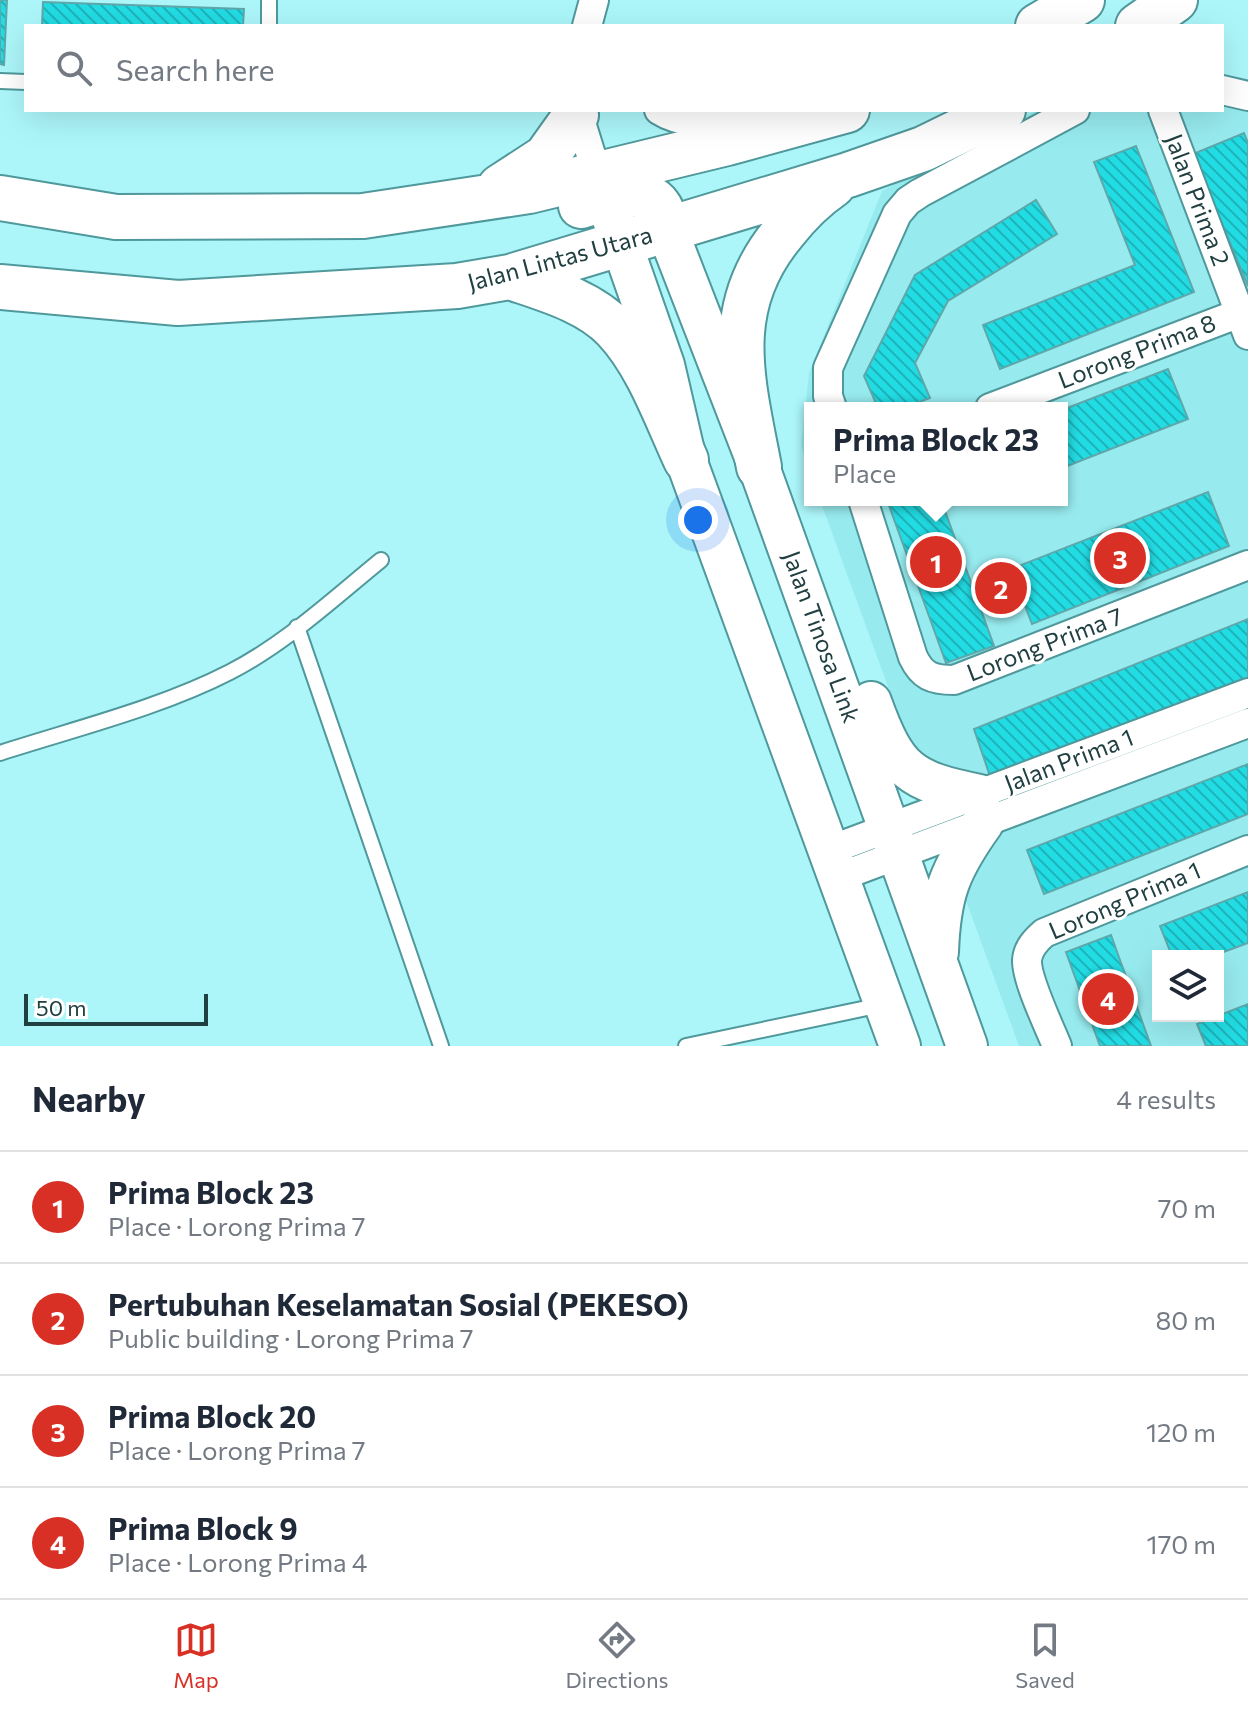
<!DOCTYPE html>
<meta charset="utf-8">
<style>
body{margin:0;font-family:Commissioner,sans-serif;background:#f6f6f7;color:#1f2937}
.controls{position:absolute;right:24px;bottom:24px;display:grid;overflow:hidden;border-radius:0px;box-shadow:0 8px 32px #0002}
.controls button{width:72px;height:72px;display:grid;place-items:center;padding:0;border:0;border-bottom:2px solid #e0e1e3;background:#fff;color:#1f2937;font:40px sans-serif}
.scale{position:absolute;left:24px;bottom:20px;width:184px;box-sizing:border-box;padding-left:8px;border:4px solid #203f40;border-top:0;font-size:22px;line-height:28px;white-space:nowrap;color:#203f40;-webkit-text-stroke:6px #fff;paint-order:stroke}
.you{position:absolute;left:698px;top:520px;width:28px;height:28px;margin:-20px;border:6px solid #fff;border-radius:50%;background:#1a73e8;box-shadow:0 0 0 12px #1a73e833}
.badge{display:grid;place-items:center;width:52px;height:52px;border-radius:50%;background:#d93025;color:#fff;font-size:26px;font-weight:700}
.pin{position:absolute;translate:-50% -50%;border:4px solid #fff;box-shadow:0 2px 8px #0006}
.popup{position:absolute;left:804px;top:402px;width:264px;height:104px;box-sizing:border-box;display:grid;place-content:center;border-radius:0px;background:#fff;filter:drop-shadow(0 2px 6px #0005);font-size:26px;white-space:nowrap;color:#747a83}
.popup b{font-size:30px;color:#1f2937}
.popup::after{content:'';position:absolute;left:50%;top:100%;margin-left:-16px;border:16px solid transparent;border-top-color:#fff}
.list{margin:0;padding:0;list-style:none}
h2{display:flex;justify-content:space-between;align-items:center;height:104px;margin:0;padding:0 32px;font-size:34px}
h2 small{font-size:26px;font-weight:400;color:#747a83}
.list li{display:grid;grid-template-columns:52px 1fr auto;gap:24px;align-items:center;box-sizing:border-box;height:112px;padding:0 32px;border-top:2px solid #e0e1e3}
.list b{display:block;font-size:30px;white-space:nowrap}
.list p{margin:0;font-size:26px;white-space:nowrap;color:#747a83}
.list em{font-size:26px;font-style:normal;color:#747a83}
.icon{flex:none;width:44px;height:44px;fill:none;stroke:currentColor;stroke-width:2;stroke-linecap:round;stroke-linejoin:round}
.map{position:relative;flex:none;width:1248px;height:1046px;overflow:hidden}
.search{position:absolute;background:#fff;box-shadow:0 8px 32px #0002;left:24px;right:24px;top:24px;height:88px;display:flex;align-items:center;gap:20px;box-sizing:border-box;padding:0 28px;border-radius:0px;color:#747a83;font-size:30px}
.sheet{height:552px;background:#fff}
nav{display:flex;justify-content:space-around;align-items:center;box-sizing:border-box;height:112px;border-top:2px solid #e0e1e3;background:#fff;font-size:22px;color:#747a83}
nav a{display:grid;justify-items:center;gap:4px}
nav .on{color:#d93025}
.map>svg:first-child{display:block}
.built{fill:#97ebef;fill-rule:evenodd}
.building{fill:url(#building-back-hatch);stroke:#5ea7aa;stroke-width:2}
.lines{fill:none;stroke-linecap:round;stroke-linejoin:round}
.lane-casing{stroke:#4f989b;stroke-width:18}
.street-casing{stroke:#4f989b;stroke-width:32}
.secondary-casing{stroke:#4f989b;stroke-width:44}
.primary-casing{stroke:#4f989b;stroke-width:48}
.lane{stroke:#fff;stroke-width:14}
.street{stroke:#fff;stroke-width:28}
.secondary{stroke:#fff;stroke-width:40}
.primary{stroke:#fff;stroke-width:44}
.labels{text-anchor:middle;stroke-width:6;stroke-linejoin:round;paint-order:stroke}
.street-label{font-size:24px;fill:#203f40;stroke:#fff}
</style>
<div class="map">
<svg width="1248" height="1046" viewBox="0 0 1248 1046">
<defs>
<pattern id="building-back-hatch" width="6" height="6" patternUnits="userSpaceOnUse" patternTransform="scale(2)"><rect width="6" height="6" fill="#22dce4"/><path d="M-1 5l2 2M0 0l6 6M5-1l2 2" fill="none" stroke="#1db4ba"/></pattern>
</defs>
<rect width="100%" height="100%" fill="#acf6fa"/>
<path class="built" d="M1222,73L1248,80V1046H1019L820,500H1062V408H810V471L801,446L809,373L882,191L1037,110H1222ZM1158,956H1218V1016H1158Z"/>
<path class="building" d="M0,0H7L4,65L0,64Z
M43,2L244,9L243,26H42Z
M1244,133L1248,143V286L1193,154Z
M1136,146L1194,292L1000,369L983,325L1135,265L1094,162Z
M1036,200L1057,234L948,301L915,363L930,398L904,408H878L864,376L915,275Z
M1168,369L1188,419L1062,468V410Z
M1208,492L1229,546L1032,624L1011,569Z
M887,500H941L994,646L946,663Z
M1248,619V689L994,788L974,729Z
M1248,764V814L1044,894L1027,850Z
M1248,892V943L1213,956H1172L1160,926Z
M1111,935L1151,1046H1100L1066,952Z
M1248,1004V1046H1206L1197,1024Z"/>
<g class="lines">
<defs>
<path id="lane" d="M269,26V0
M0,81L26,82
M297,627L441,1046
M0,753C74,729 160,708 230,672C285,644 333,599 381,560
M686,1046L881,1005"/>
<path id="street" d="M587,26L594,0
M1222,90L1248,96
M577,110L597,174
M659,110C685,127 725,123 755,122
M1163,110L1248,335
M832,408L828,396V368L897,214L908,201L920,193L1075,110
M990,408L1240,313
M863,500L913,657C922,676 932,680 954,680L1248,565
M830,850L1248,693
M839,877L1248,723
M1057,1046C1049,1026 1026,979 1027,960C1028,948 1036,940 1044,933L1248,850"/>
<path id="secondary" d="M610,211L664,365L686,460L900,1046
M667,230L759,467L967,1046
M871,702C896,771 909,781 980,795
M938,952C940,894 950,869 983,823"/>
<path id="primary" d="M1038,26L1082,0
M1138,26L1175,0
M500,187L546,157L576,115
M0,198L116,217L363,216L529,191L727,143L847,110
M581,206C603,200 642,183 659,206C664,212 665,223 667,230
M510,277C545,289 589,301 615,329C648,364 666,417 686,460
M0,287L178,303L457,286L510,277L848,175L923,149L1003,110
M759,467C742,378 721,307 784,232C798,214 814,198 833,185"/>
</defs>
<use href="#lane" class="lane-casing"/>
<use href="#street" class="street-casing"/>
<use href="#secondary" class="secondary-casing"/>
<use href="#primary" class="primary-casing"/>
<use href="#lane" class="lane"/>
<use href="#street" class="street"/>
<use href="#secondary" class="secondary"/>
<use href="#primary" class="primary"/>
</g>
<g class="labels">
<g class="street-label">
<text transform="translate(1197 200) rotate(69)" y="8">Jalan Prima 2</text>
<text transform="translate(560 259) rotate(-15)" y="8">Jalan Lintas Utara</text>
<text transform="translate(1137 352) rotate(-21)" y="8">Lorong Prima 8</text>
<text transform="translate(821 637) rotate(70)" y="8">Jalan Tinosa Link</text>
<text transform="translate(1045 645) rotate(-21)" y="8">Lorong Prima 7</text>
<text transform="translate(1069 761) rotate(-21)" y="8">Jalan Prima 1</text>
<text transform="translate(1125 901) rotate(-23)" y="8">Lorong Prima 1</text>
</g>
</g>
</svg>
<div class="controls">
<button><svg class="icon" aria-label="layers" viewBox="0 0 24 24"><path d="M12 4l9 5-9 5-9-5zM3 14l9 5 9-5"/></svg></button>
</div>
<div class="scale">50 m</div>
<div class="you"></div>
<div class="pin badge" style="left:936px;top:562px">1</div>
<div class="popup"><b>Prima Block 23</b>Place</div>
<div class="pin badge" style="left:1001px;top:588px">2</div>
<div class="pin badge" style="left:1120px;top:558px">3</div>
<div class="pin badge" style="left:1108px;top:999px">4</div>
<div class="search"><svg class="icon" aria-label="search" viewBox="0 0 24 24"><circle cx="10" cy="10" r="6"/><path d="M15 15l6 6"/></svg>Search here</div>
</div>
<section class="sheet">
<h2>Nearby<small>4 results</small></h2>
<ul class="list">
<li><span class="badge">1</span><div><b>Prima Block 23</b><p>Place · Lorong Prima 7</p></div><em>70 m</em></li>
<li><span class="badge">2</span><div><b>Pertubuhan Keselamatan Sosial (PEKESO)</b><p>Public building · Lorong Prima 7</p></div><em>80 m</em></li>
<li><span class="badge">3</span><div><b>Prima Block 20</b><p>Place · Lorong Prima 7</p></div><em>120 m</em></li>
<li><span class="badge">4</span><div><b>Prima Block 9</b><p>Place · Lorong Prima 4</p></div><em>170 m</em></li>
</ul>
</section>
<nav>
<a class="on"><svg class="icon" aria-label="map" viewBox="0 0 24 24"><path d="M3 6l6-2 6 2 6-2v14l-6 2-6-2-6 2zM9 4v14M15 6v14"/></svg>Map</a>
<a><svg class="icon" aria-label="directions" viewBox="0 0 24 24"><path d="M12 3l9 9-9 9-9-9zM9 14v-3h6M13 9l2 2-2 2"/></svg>Directions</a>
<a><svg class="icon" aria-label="saved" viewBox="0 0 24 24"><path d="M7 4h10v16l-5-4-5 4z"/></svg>Saved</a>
</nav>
